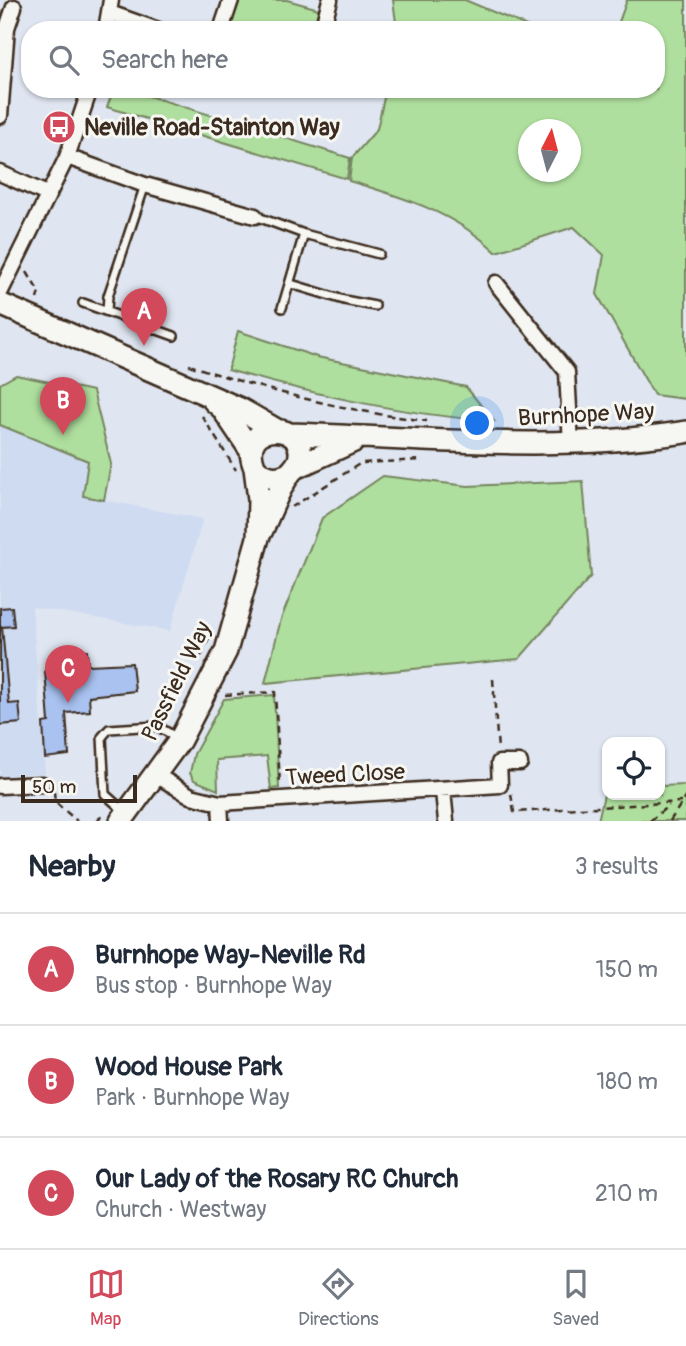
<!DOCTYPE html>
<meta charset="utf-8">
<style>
body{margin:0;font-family:Pangolin,sans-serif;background:#f6f6f7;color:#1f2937}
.controls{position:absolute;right:21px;bottom:21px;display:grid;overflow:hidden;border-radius:14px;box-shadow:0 2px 5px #0004}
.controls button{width:63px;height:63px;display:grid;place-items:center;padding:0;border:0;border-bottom:2px solid #e0e1e3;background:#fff;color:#1f2937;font:35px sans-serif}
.compass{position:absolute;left:518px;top:119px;width:63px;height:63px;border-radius:50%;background:#fff;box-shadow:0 2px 5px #0004;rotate:6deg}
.scale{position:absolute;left:21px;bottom:18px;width:116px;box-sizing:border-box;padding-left:7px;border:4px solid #3b2a1e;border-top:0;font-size:19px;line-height:24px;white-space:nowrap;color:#3b2a1e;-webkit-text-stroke:5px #f6f6f2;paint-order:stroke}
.you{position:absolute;left:478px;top:424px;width:24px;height:24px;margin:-18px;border:5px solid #fff;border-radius:50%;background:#1a73e8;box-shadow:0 0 0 10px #1a73e833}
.badge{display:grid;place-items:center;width:46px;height:46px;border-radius:50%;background:#d1495b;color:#fff;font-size:23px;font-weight:700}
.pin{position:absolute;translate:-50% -58px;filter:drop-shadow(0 2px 4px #0008)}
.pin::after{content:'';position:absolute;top:37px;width:24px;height:21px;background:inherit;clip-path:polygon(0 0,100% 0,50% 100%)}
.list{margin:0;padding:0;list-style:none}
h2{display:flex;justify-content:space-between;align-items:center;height:91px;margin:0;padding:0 28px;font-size:30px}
h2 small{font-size:23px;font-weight:400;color:#747a83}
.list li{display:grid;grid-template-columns:46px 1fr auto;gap:21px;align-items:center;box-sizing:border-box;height:112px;padding:0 28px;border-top:2px solid #e0e1e3}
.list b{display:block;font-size:26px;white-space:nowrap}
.list p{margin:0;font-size:23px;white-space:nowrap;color:#747a83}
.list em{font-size:23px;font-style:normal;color:#747a83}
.icon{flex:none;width:38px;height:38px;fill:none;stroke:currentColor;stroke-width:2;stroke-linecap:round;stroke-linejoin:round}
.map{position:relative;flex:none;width:686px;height:821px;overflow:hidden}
.search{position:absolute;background:#fff;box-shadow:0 2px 5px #0004;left:21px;right:21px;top:21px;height:77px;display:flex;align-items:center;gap:18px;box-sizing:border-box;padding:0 24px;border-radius:28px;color:#747a83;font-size:26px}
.sheet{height:427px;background:#fff}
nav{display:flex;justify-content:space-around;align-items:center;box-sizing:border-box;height:98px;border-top:2px solid #e0e1e3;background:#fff;font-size:19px;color:#747a83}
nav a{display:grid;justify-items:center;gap:4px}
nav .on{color:#d1495b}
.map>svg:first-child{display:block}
.built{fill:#cfdbf1}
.green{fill:#afdf9e;stroke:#75845e;stroke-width:2;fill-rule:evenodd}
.building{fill:#a9c2f0;stroke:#3b2a1e;stroke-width:2}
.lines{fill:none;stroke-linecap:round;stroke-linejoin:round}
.lane-casing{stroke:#3b2a1e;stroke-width:12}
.street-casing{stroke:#3b2a1e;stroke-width:19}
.secondary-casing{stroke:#3b2a1e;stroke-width:26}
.path{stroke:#3b2a1e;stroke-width:2.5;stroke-dasharray:7 5;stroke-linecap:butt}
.lane{stroke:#f6f6f2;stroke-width:7}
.street{stroke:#f6f6f2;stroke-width:14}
.secondary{stroke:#f6f6f2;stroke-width:21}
.labels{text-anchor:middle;stroke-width:6;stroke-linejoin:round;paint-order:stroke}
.poi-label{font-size:23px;font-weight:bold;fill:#3b2a1e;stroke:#f6f6f2;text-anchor:start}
.street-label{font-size:23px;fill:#3b2a1e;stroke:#f6f6f2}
</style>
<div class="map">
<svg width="686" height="821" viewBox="0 0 686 821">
<rect width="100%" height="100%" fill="#dfe6f1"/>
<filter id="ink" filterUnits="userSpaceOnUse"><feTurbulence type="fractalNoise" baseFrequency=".0143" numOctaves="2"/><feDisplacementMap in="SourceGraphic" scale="14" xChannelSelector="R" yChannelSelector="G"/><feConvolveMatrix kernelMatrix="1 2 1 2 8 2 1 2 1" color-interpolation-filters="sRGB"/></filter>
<g filter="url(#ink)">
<path class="built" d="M0,425L88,461L83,496L203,519L170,631L32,607L45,773L0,776Z"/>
<path class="green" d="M238,0H287L319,9L313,30H228Z
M393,0H465L536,30H397Z
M627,0H686V399L654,395L597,294L604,255L574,227L496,252C455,213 403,197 349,181L352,158L377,129L386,89H656V30H616ZM528,130H570V172H528Z
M114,89H126L350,158L347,179L107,107Z
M238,331L317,357L466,387L494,421C404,415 316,395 228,370Z
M16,375L93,391L111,464L104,500L83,496L88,461L0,425V384Z
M383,476L468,486L583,481L591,576L519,659L265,683L281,619L322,518Z
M274,695L279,788L271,789L267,756L217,760L218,790L194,780L190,773L194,754L224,699Z
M686,785V821H598L605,790L607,795H660V786Z"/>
<path class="building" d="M12,607L14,626L2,627L9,704L19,703L21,723L0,725V608Z
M87,650L88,665L132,663L135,691L89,696L90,711L66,713L69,755L45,758L43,723L49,722L45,670L57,668L56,652Z"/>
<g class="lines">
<defs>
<path id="lane" d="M255,216L304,234L379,254
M291,284L344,300L375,306
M83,303L174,336
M282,308L304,234
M107,311L108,296L145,185
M126,813L105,794L102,737L109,729L157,726L179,739"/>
<path id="street" d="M110,13L158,30
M106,30L111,0
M221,30L231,0
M322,30L330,0
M0,116L7,28L14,7
M67,157L145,185L255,216
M0,173L49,195
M496,283L567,372L571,445
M0,293L67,157L90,89
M156,775L191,796L220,803L500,785L499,763H520
M0,786L42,784
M443,791L446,821
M220,803L221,821"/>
<path id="secondary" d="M0,304L240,409L275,429
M214,401L222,408L251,451
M289,434C423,438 552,453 686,432
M295,468L354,441
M261,532C270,513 278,490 290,473C293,469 297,466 299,460C310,420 234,419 255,468C266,479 277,480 290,473
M121,821L180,740L226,651L258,538L259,499L255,468"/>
</defs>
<use href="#lane" class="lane-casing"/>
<use href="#street" class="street-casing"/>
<use href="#secondary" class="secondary-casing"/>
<path class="path" d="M27,272L39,292L37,299
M189,365C267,391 345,411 427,421
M202,416L236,470
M292,507L361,463L423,460
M201,656L211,634
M493,679L498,750
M225,695L275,692L280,785
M54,792L55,802L77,821
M511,794L514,812L681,802
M97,821L103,813
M650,821L669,805
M670,821L686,796"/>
<use href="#lane" class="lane"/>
<use href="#street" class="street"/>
<use href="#secondary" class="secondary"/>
</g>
</g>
<defs>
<symbol id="bus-disc" viewBox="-11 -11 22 22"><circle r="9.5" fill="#d1495b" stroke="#f6f6f2"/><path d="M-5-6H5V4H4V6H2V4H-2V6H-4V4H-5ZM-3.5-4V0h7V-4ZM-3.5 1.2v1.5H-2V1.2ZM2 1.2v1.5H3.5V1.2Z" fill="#fff"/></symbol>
</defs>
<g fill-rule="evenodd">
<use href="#bus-disc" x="40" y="108" width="38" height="38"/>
</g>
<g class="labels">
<g class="poi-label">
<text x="84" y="135">Neville Road-Stainton Way</text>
</g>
<g class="street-label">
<text transform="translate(586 414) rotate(-3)" y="8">Burnhope Way</text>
<text transform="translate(176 681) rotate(-64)" y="8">Passfield Way</text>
<text transform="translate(345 774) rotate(-3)" y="8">Tweed Close</text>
</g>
</g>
</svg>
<div class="controls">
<button><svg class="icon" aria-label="locate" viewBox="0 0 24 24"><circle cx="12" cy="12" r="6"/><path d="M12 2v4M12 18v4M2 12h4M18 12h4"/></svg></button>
</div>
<svg class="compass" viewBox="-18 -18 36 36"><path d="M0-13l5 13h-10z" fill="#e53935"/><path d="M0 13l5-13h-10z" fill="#747a83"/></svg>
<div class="scale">50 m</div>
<div class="you"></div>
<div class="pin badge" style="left:144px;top:346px">A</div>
<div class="pin badge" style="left:63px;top:435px">B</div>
<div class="pin badge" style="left:68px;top:703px">C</div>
<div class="search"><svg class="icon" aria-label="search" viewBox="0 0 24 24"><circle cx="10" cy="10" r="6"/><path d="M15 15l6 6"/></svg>Search here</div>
</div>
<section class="sheet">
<h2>Nearby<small>3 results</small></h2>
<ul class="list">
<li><span class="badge">A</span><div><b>Burnhope Way-Neville Rd</b><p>Bus stop · Burnhope Way</p></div><em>150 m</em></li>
<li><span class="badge">B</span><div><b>Wood House Park</b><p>Park · Burnhope Way</p></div><em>180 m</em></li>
<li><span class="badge">C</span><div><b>Our Lady of the Rosary RC Church</b><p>Church · Westway</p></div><em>210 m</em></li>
</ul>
</section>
<nav>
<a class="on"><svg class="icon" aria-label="map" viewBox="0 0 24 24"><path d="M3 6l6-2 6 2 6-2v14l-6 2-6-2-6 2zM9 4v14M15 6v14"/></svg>Map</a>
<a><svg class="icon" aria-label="directions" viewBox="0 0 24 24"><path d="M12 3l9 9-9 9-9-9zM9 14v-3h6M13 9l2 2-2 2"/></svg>Directions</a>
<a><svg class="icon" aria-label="saved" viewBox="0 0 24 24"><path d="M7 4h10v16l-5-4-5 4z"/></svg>Saved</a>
</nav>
